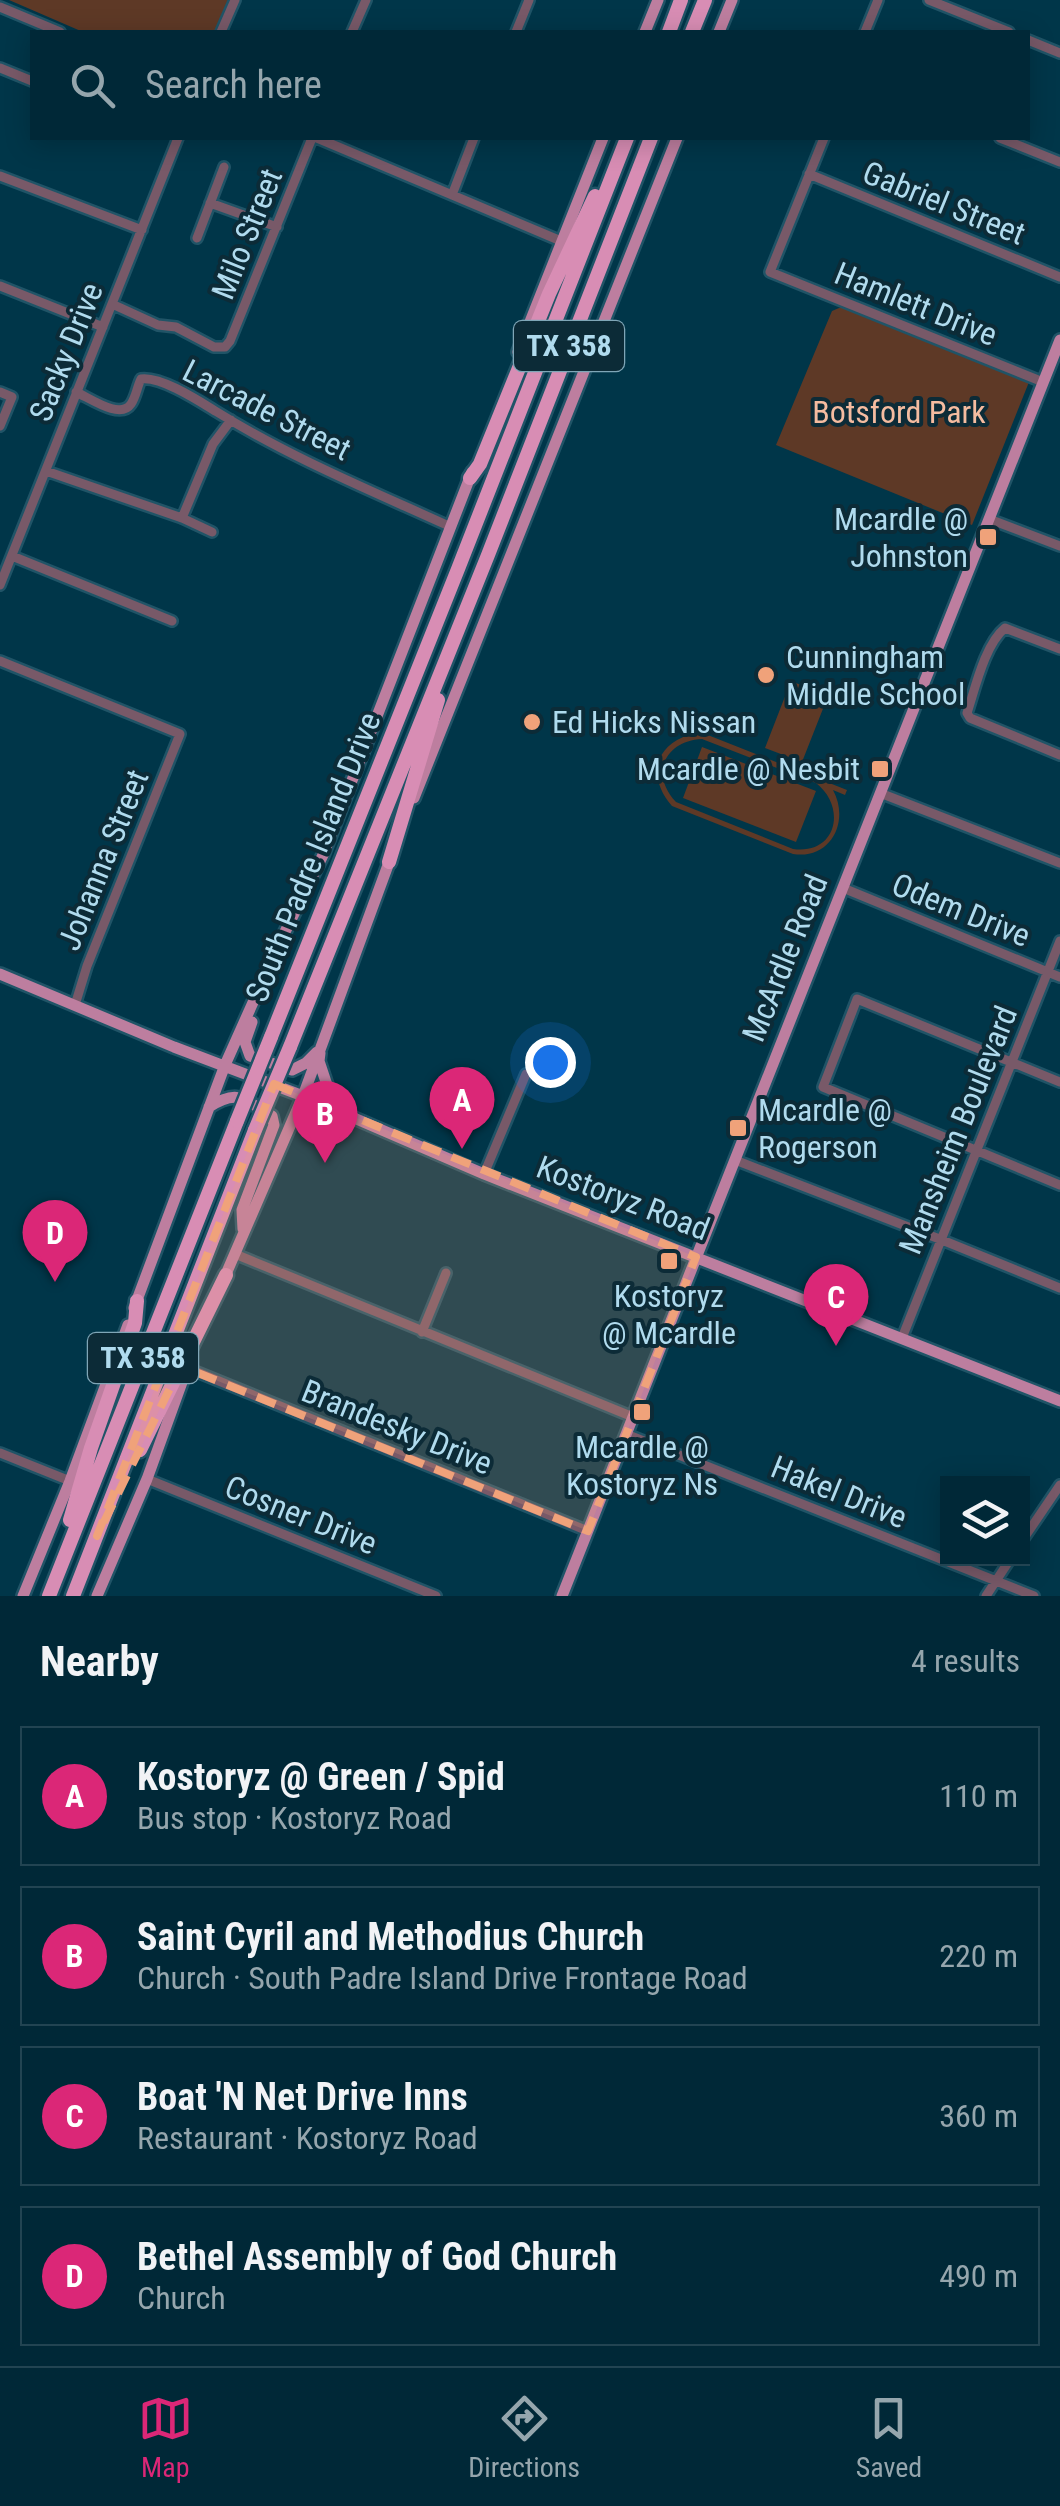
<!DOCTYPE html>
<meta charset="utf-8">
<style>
body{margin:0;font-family:"Roboto Condensed",sans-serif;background:#0e3442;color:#f1f3f6}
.controls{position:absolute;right:30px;bottom:30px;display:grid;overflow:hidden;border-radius:0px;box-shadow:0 5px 25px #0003}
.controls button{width:90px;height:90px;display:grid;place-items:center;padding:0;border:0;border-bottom:2px solid #224452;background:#002837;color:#f1f3f6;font:50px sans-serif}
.you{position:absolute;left:550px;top:1062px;width:35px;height:35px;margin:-25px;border:8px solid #fff;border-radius:50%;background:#1a73e8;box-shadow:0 0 0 15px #1a73e833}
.badge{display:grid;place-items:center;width:65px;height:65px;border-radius:50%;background:#db2777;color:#fff;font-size:32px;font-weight:700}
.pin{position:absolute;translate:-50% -82px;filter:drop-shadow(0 2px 5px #0008)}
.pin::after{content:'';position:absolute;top:52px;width:35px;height:30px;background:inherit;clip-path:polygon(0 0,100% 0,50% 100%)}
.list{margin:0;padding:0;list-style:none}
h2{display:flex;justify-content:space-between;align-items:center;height:130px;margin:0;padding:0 40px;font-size:42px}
h2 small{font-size:32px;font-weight:400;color:#95a6ad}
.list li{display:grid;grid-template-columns:65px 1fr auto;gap:30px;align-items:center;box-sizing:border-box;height:140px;margin:0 20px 20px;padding:0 20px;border:2px solid #224452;border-radius:0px}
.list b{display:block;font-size:38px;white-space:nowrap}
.list p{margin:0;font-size:32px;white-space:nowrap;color:#95a6ad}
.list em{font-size:32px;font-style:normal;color:#95a6ad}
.icon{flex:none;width:55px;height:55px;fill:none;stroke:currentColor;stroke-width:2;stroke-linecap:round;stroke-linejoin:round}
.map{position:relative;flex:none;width:1060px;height:1596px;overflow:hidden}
.search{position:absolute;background:#002837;box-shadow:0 5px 25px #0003;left:30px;right:30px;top:30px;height:110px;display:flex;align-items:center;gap:25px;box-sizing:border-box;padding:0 35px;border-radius:0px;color:#95a6ad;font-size:38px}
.sheet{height:770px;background:#002837}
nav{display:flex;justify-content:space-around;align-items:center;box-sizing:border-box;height:140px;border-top:2px solid #224452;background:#002837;font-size:28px;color:#95a6ad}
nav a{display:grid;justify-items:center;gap:5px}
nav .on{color:#db2777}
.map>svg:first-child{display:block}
.green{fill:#5e3926;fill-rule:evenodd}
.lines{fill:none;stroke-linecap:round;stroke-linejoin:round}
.minor-casing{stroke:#205467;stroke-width:14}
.major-casing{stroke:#205467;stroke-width:16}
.highway-casing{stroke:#205467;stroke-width:19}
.minor{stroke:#785968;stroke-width:9}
.major{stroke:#bd7e9f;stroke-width:11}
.highway{stroke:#d88db4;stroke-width:14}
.highway-bridge-casing{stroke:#205467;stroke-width:19;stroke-linecap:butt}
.highway-bridge{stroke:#d88db4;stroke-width:14}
.marked{fill:#f0a27a;fill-opacity:0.2;stroke:#f0a27a;stroke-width:8;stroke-dasharray:20 12;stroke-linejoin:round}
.poi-dot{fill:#f0a27a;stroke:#0c2b37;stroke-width:4}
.labels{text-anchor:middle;stroke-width:8;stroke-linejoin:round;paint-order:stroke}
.shield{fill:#0c2b37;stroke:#7fa6b7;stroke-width:2.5}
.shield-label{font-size:30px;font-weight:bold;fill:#b0dbee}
.street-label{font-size:32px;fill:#b0dbee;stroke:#0c2b37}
.park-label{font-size:32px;fill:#f5bca0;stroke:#0c2b37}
.poi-label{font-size:32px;fill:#b0dbee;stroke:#0c2b37;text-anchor:start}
</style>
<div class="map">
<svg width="1060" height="1596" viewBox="0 0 1060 1596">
<rect width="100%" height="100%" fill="#003649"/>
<path class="green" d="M9,0H228L215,32H83Z
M839,308H845L1029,382L972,525L776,445L832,311Z
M791,681L828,696L802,762L765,748Z
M680,724L847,790L845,795L833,790C850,821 831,860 793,854L672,806C648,779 653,746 689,735L678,729ZM702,739L816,783C847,807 837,855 793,849L676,802C650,775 664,741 702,739Z
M702,747L816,791L796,842L683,798Z"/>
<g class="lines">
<defs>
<path id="minor" d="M929,0L1009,32
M0,7L60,32
M221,32L235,0
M352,32L366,0
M516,32L529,0
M865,32L878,0
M1028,40L1060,53
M0,68L32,81
M317,138L561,241
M824,138L770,272L1043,382
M1000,138L1060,162
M809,174L1060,277
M0,176L142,230
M452,195L474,138
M210,203L277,227
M197,238L224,167
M0,286L103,327
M112,304L158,325L176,327L214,347H225L230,341L312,138
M0,392L12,397L0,426
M76,392C90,398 120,420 131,404C136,397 137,387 141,379C161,376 199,401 217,412C291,458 372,491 451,527
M46,471L182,518L212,532
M182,518L213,444L231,420
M989,519L1060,546
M12,556L172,621
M0,585L178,138
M1060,649L1005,628C985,644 975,689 967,713L970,718L1060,755
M0,661L180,734L87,966L75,1005
M880,793L1060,863
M843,888L1060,977
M1060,1082L857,999L823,1087L1060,1185
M735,1160L942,1240L1060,1288
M484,1174L526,1074
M235,1254L633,1417
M422,1332L446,1273
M902,1338L1060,941
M187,1368L588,1531
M626,1434L1034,1596
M0,1453L70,1481
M147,1479L436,1596
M1022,1541L1060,1485
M986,1596L1011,1558"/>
<path id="major" d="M645,32L658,0
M719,32L732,0
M518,352L603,138
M414,798L677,138
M0,974L174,1047L303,1096L484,1174L1060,1401
M252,1022L245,1042L250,1056L292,1070L306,1063L317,1052
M320,1053L319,1061L335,1109
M209,1107C239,1088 244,1100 272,1116L274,1125L242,1210L243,1229
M223,1281L303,1096L391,857
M134,1308L225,1065L280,942L323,855L472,472
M23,1596L70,1481L128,1325
M97,1596L147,1479L189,1363
M562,1596L1060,340"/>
<path id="highway" d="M669,32L681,0
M692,32L705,0
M470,478L480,464L549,294L595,196
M389,862L438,700
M271,1037L458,569L627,138
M290,1047L488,555L651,138
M140,1450L226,1275
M70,1520L91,1448L135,1323L137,1301
M49,1596L237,1121
M73,1596L255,1130"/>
</defs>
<use href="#minor" class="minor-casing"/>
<use href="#major" class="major-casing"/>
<use href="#highway" class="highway-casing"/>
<use href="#minor" class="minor"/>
<use href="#major" class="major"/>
<use href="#highway" class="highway"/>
<defs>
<path id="highway-bridge" d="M237,1121L271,1037
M255,1130L290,1047"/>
</defs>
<use href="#highway-bridge" class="highway-bridge-casing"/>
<use href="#highway-bridge" class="highway-bridge"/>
</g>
<path class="marked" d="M274,1084L696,1257L588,1531L181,1366L97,1536Z"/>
<g class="poi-dot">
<rect x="978" y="527" width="20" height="20" rx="5"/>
<circle cx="766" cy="675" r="10"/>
<circle cx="532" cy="722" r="10"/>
<rect x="870" y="759" width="20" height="20" rx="5"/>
<rect x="728" y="1118" width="20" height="20" rx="5"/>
<rect x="659" y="1251" width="20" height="20" rx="5"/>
<rect x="632" y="1402" width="20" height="20" rx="5"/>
</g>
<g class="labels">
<g class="shield">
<rect x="514" y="321" width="110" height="50" rx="8"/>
<rect x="88" y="1333" width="110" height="50" rx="8"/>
</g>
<g class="shield-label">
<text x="569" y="356">TX 358</text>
<text x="143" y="1368">TX 358</text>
</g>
<g class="street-label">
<text transform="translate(944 203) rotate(22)" y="11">Gabriel Street</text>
<text transform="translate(247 234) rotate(-68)" y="11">Milo Street</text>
<text transform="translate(916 304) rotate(22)" y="11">Hamlett Drive</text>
<text transform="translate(66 352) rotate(-68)" y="11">Sacky Drive</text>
<text transform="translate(267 410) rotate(27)" y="11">Larcade Street</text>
<text transform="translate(313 857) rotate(-68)" y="11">South Padre Island Drive</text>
<text transform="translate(103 860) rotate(-68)" y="11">Johanna Street</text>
<text transform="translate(961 910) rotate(22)" y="11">Odem Drive</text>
<text transform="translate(785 958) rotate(-68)" y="11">McArdle Road</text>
<text transform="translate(958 1130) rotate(-68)" y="11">Mansheim Boulevard</text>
<text transform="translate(623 1198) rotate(21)" y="11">Kostoryz Road</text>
<text transform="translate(397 1427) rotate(22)" y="11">Brandesky Drive</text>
<text transform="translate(839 1492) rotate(22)" y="11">Hakel Drive</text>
<text transform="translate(301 1515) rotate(22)" y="11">Cosner Drive</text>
</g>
<g class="park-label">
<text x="899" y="423">Botsford Park</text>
</g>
<g class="poi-label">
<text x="968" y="530" text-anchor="end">Mcardle @<tspan x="968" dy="37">Johnston</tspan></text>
<text x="786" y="668">Cunningham<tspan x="786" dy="37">Middle School</tspan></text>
<text x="552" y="733">Ed Hicks Nissan</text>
<text x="860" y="780" text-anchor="end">Mcardle @ Nesbit</text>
<text x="758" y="1121">Mcardle @<tspan x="758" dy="37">Rogerson</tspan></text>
<text x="669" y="1307" text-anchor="middle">Kostoryz<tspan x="669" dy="37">@ Mcardle</tspan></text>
<text x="642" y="1458" text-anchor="middle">Mcardle @<tspan x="642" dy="37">Kostoryz Ns</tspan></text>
</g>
</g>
</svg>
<div class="controls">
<button><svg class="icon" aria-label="layers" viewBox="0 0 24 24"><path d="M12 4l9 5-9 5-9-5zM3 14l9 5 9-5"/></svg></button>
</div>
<div class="you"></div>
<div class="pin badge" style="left:462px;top:1149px">A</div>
<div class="pin badge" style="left:325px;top:1163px">B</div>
<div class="pin badge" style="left:836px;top:1346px">C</div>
<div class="pin badge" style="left:55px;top:1282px">D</div>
<div class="search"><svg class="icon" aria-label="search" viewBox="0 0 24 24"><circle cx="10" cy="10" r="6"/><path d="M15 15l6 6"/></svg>Search here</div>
</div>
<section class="sheet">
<h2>Nearby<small>4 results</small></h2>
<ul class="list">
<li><span class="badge">A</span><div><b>Kostoryz @ Green / Spid</b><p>Bus stop · Kostoryz Road</p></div><em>110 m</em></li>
<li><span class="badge">B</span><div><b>Saint Cyril and Methodius Church</b><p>Church · South Padre Island Drive Frontage Road</p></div><em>220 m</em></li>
<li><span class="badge">C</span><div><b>Boat 'N Net Drive Inns</b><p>Restaurant · Kostoryz Road</p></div><em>360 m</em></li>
<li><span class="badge">D</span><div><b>Bethel Assembly of God Church</b><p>Church</p></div><em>490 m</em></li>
</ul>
</section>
<nav>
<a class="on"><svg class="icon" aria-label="map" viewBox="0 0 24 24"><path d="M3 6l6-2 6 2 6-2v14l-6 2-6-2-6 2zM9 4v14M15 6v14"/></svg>Map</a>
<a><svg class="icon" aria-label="directions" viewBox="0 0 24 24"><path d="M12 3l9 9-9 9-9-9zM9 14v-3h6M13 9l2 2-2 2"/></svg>Directions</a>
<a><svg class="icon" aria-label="saved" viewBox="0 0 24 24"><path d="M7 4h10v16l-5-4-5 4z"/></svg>Saved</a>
</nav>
